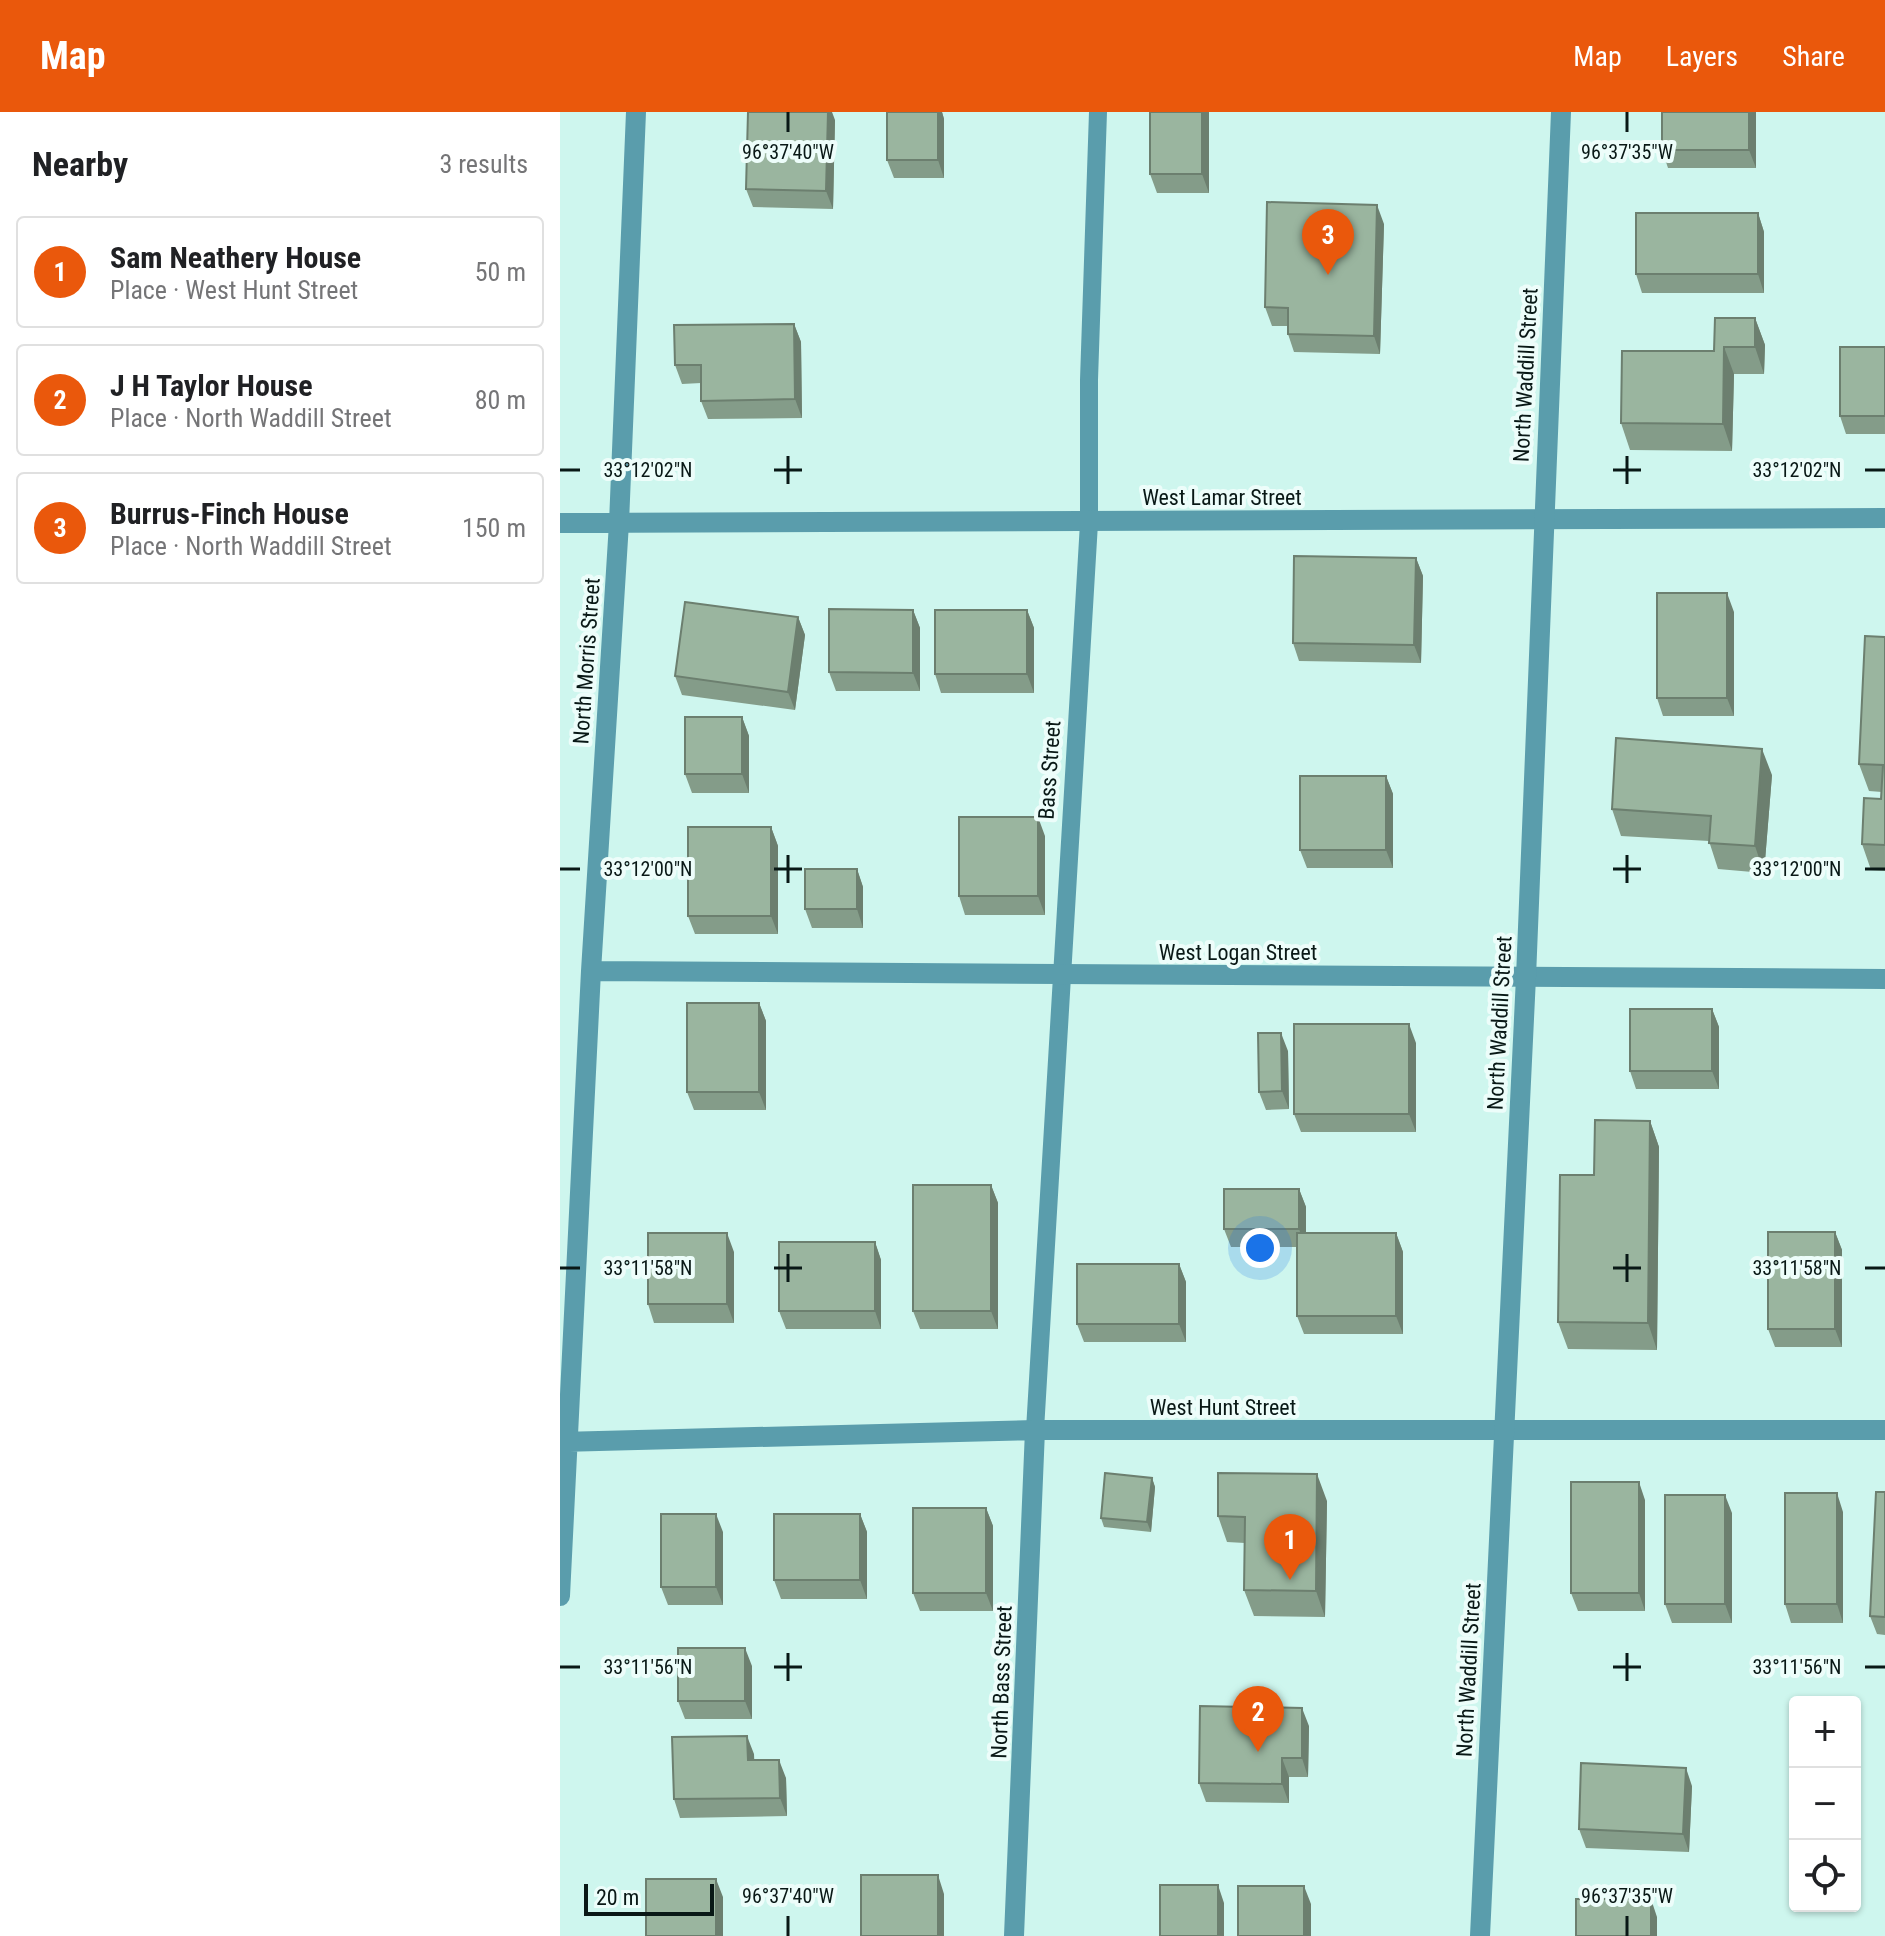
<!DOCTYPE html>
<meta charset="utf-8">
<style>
body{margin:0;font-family:"Roboto Condensed",sans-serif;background:#f2f2f2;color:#202124}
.controls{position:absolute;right:24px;bottom:24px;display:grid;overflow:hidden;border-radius:8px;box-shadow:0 2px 6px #0004}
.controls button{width:72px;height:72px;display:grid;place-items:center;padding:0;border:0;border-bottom:2px solid #e0e0e0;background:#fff;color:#202124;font:40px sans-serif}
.scale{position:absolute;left:24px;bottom:20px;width:130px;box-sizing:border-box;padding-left:8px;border:4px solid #091816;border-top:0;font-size:22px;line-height:28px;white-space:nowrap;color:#091816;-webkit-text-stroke:6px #edfdfa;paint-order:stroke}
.you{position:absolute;left:700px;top:1136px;width:28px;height:28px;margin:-20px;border:6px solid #fff;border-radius:50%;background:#1a73e8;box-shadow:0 0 0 12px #1a73e833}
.badge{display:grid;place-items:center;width:52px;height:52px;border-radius:50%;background:#ea580c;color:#fff;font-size:26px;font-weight:700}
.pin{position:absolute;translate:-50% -66px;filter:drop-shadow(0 2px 4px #0008)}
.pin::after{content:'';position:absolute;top:42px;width:28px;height:24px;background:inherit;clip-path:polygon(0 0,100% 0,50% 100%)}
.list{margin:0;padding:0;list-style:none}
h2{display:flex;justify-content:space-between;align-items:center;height:104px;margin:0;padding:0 32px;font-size:34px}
h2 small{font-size:26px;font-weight:400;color:#757577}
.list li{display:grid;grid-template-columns:52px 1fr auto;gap:24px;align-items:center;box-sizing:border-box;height:112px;margin:0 16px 16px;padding:0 16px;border:2px solid #e0e0e0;border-radius:8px}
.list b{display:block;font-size:30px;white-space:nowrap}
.list p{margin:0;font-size:26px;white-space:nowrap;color:#757577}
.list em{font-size:26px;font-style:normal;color:#757577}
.icon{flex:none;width:44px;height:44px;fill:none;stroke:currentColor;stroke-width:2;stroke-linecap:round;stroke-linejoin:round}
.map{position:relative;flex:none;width:1325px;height:1824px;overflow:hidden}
header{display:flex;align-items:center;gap:48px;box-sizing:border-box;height:112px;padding:0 40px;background:#ea580c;color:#fff}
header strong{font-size:38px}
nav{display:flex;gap:44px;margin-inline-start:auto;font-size:28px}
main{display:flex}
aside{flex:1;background:#fff}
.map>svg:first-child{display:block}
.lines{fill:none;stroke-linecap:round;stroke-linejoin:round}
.service{stroke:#5a9dac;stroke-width:18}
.minor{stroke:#5a9dac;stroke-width:20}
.tertiary{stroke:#5a9dac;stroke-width:20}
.wall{fill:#849c89}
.shaded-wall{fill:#6c7f6f}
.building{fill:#9ab59f;stroke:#6c7f6f;stroke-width:2}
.ticks{fill:none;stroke:#091816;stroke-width:3}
.labels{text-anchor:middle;stroke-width:8;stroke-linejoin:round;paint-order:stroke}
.street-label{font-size:22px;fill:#091816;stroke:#edfdfa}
.ticks-label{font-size:20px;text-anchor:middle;fill:#091816;stroke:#edfdfa;stroke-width:8;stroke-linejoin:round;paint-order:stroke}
</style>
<header>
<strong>Map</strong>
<nav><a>Map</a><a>Layers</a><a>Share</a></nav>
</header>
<main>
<aside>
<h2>Nearby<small>3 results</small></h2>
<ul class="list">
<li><span class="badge">1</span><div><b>Sam Neathery House</b><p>Place · West Hunt Street</p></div><em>50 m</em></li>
<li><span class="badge">2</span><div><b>J H Taylor House</b><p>Place · North Waddill Street</p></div><em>80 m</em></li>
<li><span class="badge">3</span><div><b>Burrus-Finch House</b><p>Place · North Waddill Street</p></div><em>150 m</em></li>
</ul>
</aside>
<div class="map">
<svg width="1325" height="1824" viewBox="0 0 1325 1824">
<rect width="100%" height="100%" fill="#cef6ee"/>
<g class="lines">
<path class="service" d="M475,1318L529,411V268L538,0"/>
<path class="minor" d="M0,411L1325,406
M31,859L1325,867
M0,1330L475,1318H1325
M0,1484L31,859L59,411L76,0
M454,1824L475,1318"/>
<path class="tertiary" d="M920,1824L966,865L1001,0"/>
</g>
<path class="wall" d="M327,0H382L384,7V66H334L327,48Z
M649,0V81H597L590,62Z
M1196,0V56H1108L1102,38Z
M275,8L273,97L193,95L186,77Z
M1198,101L1204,120V181H1082L1076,162Z
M824,112L820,242L734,240L728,222V214H712L705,195Z
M1195,206L1205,233L1204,262H1174L1172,339L1070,338L1061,311Z
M234,212L241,230L242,306L148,307L141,289V271L122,272L115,253Z
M1325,235V322H1286L1280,304Z
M856,446L863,464L861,551L739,549L733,531Z
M353,498L360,516V579H276L269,560Z
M467,498L474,516V581H381L375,562Z
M1174,500V604H1103L1097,586Z
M238,505L245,523L235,598L122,583L115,564Z
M1325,525V759L1311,758L1302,732L1321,687L1322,680L1309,679L1299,652Z
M182,605L189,624V681H132L125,662Z
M1212,663L1204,761L1158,757L1149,729L1061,724L1052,697Z
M826,664L833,682V756H747L740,738Z
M211,715L218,734V822H135L128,804Z
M485,724V803H405L399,784Z
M297,757L303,775V816H252L245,797Z
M199,891L206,909V998H134L127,980Z
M1152,897L1159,915V977H1076L1070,959Z
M856,931V1020H741L734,1002Z
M728,939L729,997L706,998L699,980Z
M1090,1009L1099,1035L1097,1238L1008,1237L998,1210Z
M431,1073L438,1091V1217H360L353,1199Z
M739,1077L746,1095V1121H836L843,1140V1222H744L737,1204V1135H671L664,1117Z
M1275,1120L1282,1138V1235H1215L1208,1217Z
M315,1130L321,1148V1217H226L219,1199Z
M174,1140V1211H94L88,1192Z
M619,1152L626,1170V1230H524L517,1212Z
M592,1366L595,1375L591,1420L544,1415L541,1406Z
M1325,1380V1523L1317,1522L1310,1504Z
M1085,1388V1499H1018L1011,1481Z
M767,1389L765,1505L694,1504L684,1478L685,1431L667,1430L658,1404Z
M426,1396L433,1414V1499H360L353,1481Z
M1283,1400V1511H1231L1225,1492Z
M1172,1401V1511H1112L1105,1492Z
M300,1402L307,1420V1487H221L214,1468Z
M163,1420V1493H108L101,1475Z
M192,1554V1607H125L118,1589Z
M749,1614L748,1665H729V1691L646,1690L639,1671Z
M194,1642V1648L226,1666L227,1704L120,1706L114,1687Z
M1132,1674L1129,1740L1026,1736L1019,1717Z"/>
<path class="shaded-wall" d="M268,0H272L275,8L273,97L266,79Z
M378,0H382L384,7V66L378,48Z
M642,0H649V81L642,62Z
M1189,0H1196V56L1189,38Z
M817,93L824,112L820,242L814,224Z
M1198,101L1204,120V181L1198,162Z
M1195,206L1205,233L1204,262L1195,235Z
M234,212L241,230L242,306L235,287Z
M1164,235L1174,262L1172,339L1163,312Z
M856,446L863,464L861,551L854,533Z
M1167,481L1174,500V604L1167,586Z
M353,498L360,516V579L353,561Z
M467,498L474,516V581L467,562Z
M238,505L245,523L235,598L228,580Z
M182,605L189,624V681L182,662Z
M1202,637L1212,663L1204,761L1195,734Z
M826,664L833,682V756L826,738Z
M478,705L485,724V803L478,784Z
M211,715L218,734V822L211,804Z
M297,757L303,775V816L297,797Z
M199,891L206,909V998L199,980Z
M1152,897L1159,915V977L1152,959Z
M849,912L856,931V1020L849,1002Z
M721,921L728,939L729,997L722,979Z
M1090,1009L1099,1035L1097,1238L1088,1211Z
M431,1073L438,1091V1217L431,1199Z
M739,1077L746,1095V1135L739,1117Z
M1275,1120L1282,1138V1235L1275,1217Z
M167,1121L174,1140V1211L167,1192Z
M836,1121L843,1140V1222L836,1204Z
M315,1130L321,1148V1217L315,1199Z
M619,1152L626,1170V1230L619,1212Z
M757,1362L767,1389L765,1505L756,1479Z
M592,1366L595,1375L591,1420L587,1410Z
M1079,1370L1085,1388V1499L1079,1481Z
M1277,1381L1283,1400V1511L1277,1492Z
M1165,1383L1172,1401V1511L1165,1492Z
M426,1396L433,1414V1499L426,1481Z
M156,1402L163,1420V1493L156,1475Z
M300,1402L307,1420V1487L300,1468Z
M185,1536L192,1554V1607L185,1589Z
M742,1596L749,1614L748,1665L742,1646Z
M187,1624L194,1642L195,1667L188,1648Z
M722,1646L729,1665V1691L722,1672Z
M219,1648L226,1666L227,1704L220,1686Z
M1126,1656L1132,1674L1129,1740L1123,1722Z
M378,1763L384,1782V1824H378Z
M156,1767L163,1785V1824H156Z
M658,1773L664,1791V1824H658Z
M744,1774L751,1792V1824H744Z
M1091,1787L1097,1805V1824H1091Z"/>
<path class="building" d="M188,0H268L266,79L186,77Z
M327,0H378V48H327Z
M590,0H642V62H590Z
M1102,0H1189V38H1102Z
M707,90L817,93L814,224L728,222V196L705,195Z
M1076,101H1198V162H1076Z
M1155,206H1195V235H1164L1163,312L1061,311L1062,239H1154Z
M234,212L235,287L141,289V253H115L114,213Z
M1280,235H1325V304H1280Z
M734,444L856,446L854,533L733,531Z
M1097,481H1167V586H1097Z
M125,490L238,505L228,580L115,564Z
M269,497L353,498V561L269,560Z
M375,498H467V562H375Z
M1305,524L1325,525V733L1302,732L1304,686L1321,687L1323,653L1299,652Z
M125,605H182V662H125Z
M1056,626L1202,637L1195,734L1149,731L1151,704L1052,697Z
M740,664H826V738H740Z
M399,705H478V784H399Z
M128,715H211V804H128Z
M245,757H297V797H245Z
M127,891H199V980H127Z
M1070,897H1152V959H1070Z
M734,912H849V1002H734Z
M698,921H721L722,979L699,980Z
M1035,1008L1090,1009L1088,1211L998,1210L1000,1063H1034Z
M353,1073H431V1199H353Z
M664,1077H739V1117H664Z
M1208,1120H1275V1217H1208Z
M88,1121H167V1192H88Z
M737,1121H836V1204H737Z
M219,1130H315V1199H219Z
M517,1152H619V1212H517Z
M545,1361L592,1366L587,1410L541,1406Z
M658,1361L757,1362L756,1479L684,1478L685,1405L658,1404Z
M1011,1370H1079V1481H1011Z
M1316,1380H1325V1505L1310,1504Z
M1225,1381H1277V1492H1225Z
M1105,1383H1165V1492H1105Z
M353,1396H426V1481H353Z
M101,1402H156V1475H101Z
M214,1402H300V1468H214Z
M118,1536H185V1589H118Z
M640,1594L742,1596V1646H722V1672L639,1671Z
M187,1624L188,1648H219L220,1686L114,1687L112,1625Z
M1021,1651L1126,1656L1123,1722L1019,1717Z
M301,1763H378V1824H301Z
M86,1767H156V1824H86Z
M600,1773H658V1824H600Z
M678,1774H744V1824H678Z
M1016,1787H1091V1824H1016Z"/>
<path class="ticks" d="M228,0V20M1067,0V20M228,344V372M1067,344V372M0,358H20M214,358H242M1053,358H1081M1305,358H1325M228,743V771M1067,743V771M0,757H20M214,757H242M1053,757H1081M1305,757H1325M228,1142V1170M1067,1142V1170M0,1156H20M214,1156H242M1053,1156H1081M1305,1156H1325M228,1541V1569M1067,1541V1569M0,1555H20M214,1555H242M1053,1555H1081M1305,1555H1325M228,1804V1824M1067,1804V1824"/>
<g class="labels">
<g class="street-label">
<text transform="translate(965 263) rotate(-87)" y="8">North Waddill Street</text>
<text x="662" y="393">West Lamar Street</text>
<text transform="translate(26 549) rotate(-86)" y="8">North Morris Street</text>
<text transform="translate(489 658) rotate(-86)" y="8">Bass Street</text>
<text x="678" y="848">West Logan Street</text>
<text transform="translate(939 911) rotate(-87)" y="8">North Waddill Street</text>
<text x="663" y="1303">West Hunt Street</text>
<text transform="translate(908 1558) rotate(-87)" y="8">North Waddill Street</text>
<text transform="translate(441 1570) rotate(-88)" y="8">North Bass Street</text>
</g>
</g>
<g class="ticks-label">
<text x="228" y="47">96°37'40"W</text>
<text x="1067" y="47">96°37'35"W</text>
<text x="88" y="365">33°12'02"N</text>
<text x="1237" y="365">33°12'02"N</text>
<text x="88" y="764">33°12'00"N</text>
<text x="1237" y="764">33°12'00"N</text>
<text x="88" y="1163">33°11'58"N</text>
<text x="1237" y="1163">33°11'58"N</text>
<text x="88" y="1562">33°11'56"N</text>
<text x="1237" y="1562">33°11'56"N</text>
<text x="228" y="1791">96°37'40"W</text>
<text x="1067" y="1791">96°37'35"W</text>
</g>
</svg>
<div class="controls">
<button>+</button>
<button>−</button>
<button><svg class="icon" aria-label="locate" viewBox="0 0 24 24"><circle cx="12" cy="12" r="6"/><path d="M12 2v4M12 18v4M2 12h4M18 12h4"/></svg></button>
</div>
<div class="scale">20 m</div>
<div class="you"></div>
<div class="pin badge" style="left:730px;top:1468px">1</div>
<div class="pin badge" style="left:698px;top:1640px">2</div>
<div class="pin badge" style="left:768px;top:163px">3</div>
</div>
</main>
